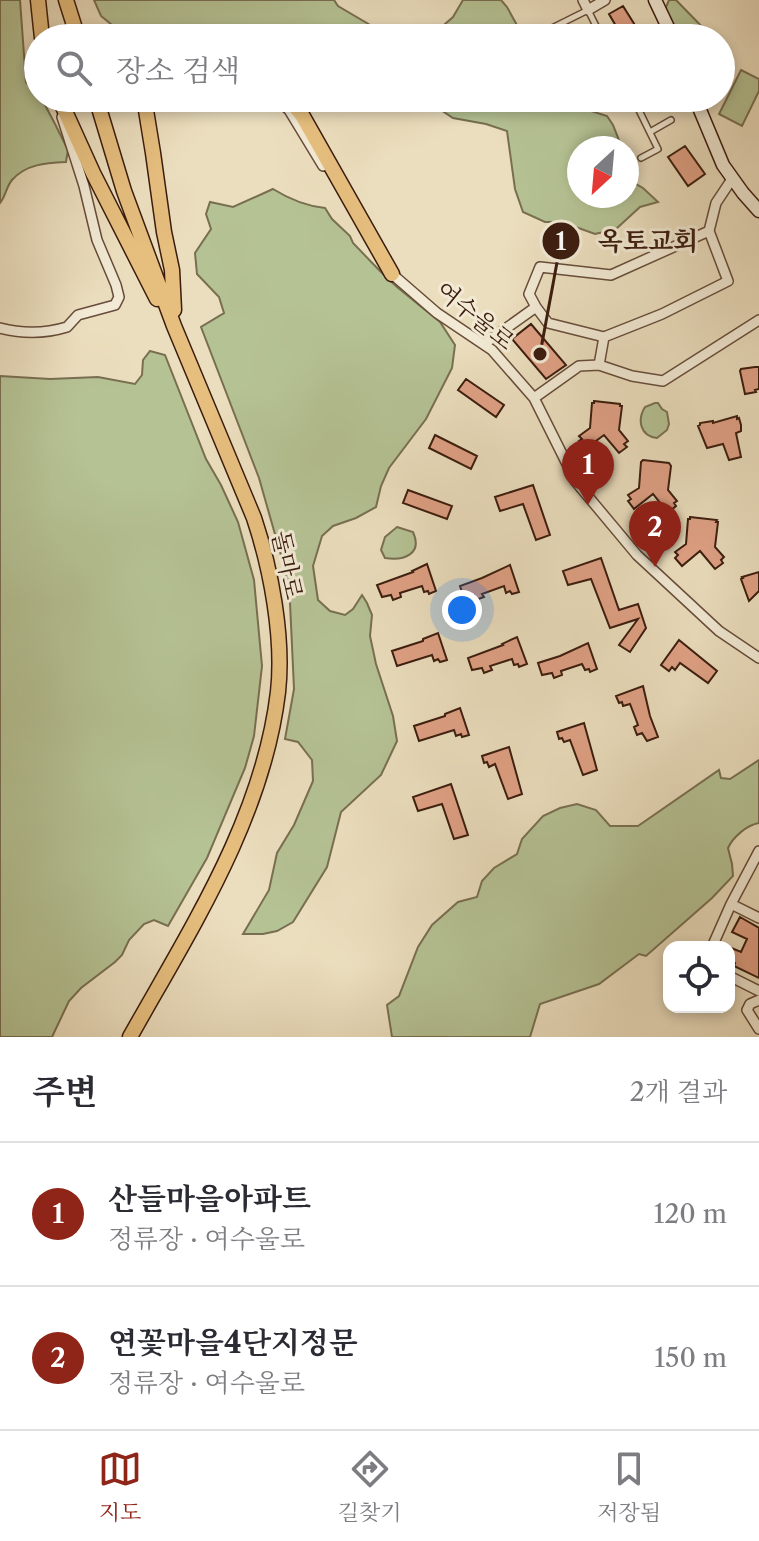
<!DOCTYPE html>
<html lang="ko">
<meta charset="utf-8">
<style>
body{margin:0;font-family:"Libre Caslon Text","Noto Serif KR",serif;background:#f2f2f3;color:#2b2b33}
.controls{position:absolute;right:24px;bottom:24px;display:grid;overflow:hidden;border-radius:16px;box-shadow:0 4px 12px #0003}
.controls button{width:72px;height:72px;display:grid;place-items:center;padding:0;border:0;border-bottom:2px solid #e1e1e2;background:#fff;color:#2b2b33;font:40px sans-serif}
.compass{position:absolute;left:567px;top:136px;width:72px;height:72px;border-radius:50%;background:#fff;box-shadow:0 4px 12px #0003;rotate:206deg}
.you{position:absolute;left:462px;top:610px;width:28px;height:28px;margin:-20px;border:6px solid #fff;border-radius:50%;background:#1a73e8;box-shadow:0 0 0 12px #1a73e833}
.badge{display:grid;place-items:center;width:52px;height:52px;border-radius:50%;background:#8f2418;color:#fff;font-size:26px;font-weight:700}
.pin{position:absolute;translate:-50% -66px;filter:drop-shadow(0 2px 4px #0008)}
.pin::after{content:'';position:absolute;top:42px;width:28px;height:24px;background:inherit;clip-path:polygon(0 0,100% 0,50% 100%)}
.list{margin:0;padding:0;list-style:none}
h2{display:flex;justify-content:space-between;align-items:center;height:104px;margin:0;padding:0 32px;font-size:34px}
h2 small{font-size:26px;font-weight:400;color:#7c7c81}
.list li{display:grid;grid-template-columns:52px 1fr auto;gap:24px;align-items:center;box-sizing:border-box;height:144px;padding:0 32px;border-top:2px solid #e1e1e2}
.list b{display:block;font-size:30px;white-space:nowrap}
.list p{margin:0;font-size:26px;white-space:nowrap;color:#7c7c81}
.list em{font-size:26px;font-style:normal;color:#7c7c81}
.icon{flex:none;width:44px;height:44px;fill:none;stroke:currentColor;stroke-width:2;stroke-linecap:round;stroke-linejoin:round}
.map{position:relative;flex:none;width:759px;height:1037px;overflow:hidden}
.search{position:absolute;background:#fff;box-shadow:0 4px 12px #0003;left:24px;right:24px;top:24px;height:88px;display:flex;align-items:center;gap:20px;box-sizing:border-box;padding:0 28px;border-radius:44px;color:#7c7c81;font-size:30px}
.sheet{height:392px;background:#fff}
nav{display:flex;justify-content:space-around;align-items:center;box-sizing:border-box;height:112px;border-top:2px solid #e1e1e2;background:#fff;font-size:22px;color:#7c7c81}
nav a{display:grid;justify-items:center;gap:4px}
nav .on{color:#8f2418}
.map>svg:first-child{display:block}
.green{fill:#b5c294;stroke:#786f51;stroke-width:2}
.building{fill:#e0a185;stroke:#3b1c0e;stroke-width:2}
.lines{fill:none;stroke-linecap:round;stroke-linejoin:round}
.lane-casing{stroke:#674c3a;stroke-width:8}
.street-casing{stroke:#674c3a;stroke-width:12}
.secondary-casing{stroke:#3b1c0e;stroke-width:15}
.primary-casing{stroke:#3b1c0e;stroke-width:17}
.lane{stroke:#f2ead5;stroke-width:5}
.street{stroke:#f2ead5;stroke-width:9}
.secondary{stroke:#f2ead5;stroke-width:12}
.primary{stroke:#e6bf7f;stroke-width:14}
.labels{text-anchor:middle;stroke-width:6;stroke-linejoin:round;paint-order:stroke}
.street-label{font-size:24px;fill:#3b1c0e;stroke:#f2ead5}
.leader{fill:none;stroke:#3b1c0e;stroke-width:3}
.callout-dot{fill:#3b1c0e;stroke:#f2ead5;stroke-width:3}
.mark-label{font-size:24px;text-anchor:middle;font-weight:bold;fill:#fff}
.callout-label{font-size:26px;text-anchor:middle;font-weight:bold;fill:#3b1c0e;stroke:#f2ead5;stroke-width:6;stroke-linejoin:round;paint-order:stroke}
</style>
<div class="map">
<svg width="759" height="1037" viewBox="0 0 759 1037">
<rect width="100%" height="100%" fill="#ebdebe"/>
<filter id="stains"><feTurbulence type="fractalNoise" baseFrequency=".0025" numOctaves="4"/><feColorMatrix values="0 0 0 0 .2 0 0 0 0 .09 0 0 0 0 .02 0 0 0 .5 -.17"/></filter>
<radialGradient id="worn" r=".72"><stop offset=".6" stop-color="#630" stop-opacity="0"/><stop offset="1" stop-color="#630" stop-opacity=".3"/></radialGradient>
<path class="green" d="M0,0H20L26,82L45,105L55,124L68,150L66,162C46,163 26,164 12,180C6,187 6,196 0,203Z
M94,0H334L338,6L377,29L388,38H253L206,30L169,38L138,36L117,29L101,16Z
M463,0H501L507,7L524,38H429L453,17Z
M669,0H676L713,38H678L664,12Z
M741,70L759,79V91L742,126L719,114Z
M423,98H562L566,103L607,116L613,125L622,148H579V196H627V179L643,188L658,202L640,207L616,229L595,234L562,222H545L523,212L515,189L507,131L486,124L453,118Z
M273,189C289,199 306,206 325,208L332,219L350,236L353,243L380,271L397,287L440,322L455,345L452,368L426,419L389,468L381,486L376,507L356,518L333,526L322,536L313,566L318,600L330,611L345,615L353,609L362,595L367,603L372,615L370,636L376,664L393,716L397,741L381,775L341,812L327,867L293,922L277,931L263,934H243L269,890L277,853L294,825L313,781L312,760L298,742L285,739L294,689L290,603L284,566L259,478L201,327L224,313L219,297L197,274L195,253L211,229L206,214L210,202L233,207Z
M150,351L165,355L206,459L221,485L238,522L254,580L262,666L254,736L245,768L207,858L168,926L154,920L144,924L129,940L122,955L115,962L81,988L69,1001L52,1037H0V376L50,379L98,377L135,384L142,375L143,360Z
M655,403H658L662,409L667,412L669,424L667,430L657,438C640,436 637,420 645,407Z
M397,527L413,532C423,554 404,561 385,558L381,550L385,537Z
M759,760V823C747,825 733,837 728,848L732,864L733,876L712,898L646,956L639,954L599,984L540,1004L530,1037H392L387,1005L399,996L418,947L432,925L458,902L477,897L482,881L494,868L517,854L522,839L543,816L560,808L577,804L596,810L610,826H638L719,770L721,778L730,779Z"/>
<path class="building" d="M623,6L643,38H623L609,14Z
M685,146L705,174L688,186L668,157Z
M531,324L566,365L546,379L512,339Z
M755,367H759V389L755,390L756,392L745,394L740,371L741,369Z
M466,379L504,405L496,417L458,390Z
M594,401L620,404V406H622L619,430L628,441L624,444L627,447L619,453L604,435L585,449L579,441L582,439L579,436L590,428L592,403H594Z
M737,416V419L739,418L741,425V431L736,433L741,457L729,460L723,444L707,448L698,426L700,425V423L713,421V423Z
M435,435L477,456L471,469L429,448Z
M643,460L669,463L671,466L668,490L677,501L674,503L676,506L668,513L653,494L634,509L628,501L631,499L628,495L639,488L641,462Z
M533,485L550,535L536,540L523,504L500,511L495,497Z
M408,490L452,506L447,519L403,503Z
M690,517L717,520L716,522H718L715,547L724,557L721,560L723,563L715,569L700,551L682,566L675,558L678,555L675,552L686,544L688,519H690Z
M601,558L619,610L638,604L646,628L630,652L619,645L638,619L610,628L591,579L568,585L563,571Z
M427,564L436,591L429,594L428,591L424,592L422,586L400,593L401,597L393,600L391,595L382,597L377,585L413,572L412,571Z
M510,565L519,592L512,594L510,591L506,593L504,586L482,594L484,597L476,600L474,595L464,598L460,586L482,578Z
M759,572V591L749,601L741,579L743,578L742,577Z
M438,633L447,660L440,662L438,659L434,661L432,655L397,666L392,651L423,641V639Z
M517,637L527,664L519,667L518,664L514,665L512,659L490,666L492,670L484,673L482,668L472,670L468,658L503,645L502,644Z
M679,640L717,671L708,683L680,663L675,670L672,667L669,671L661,665Z
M588,643L597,669L590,672L589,669L585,670L582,664L561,671L562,675L554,678L552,673L542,675L538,663L560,656Z
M643,686L650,716L658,737L647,741L642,733L637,735L634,727L638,725L630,704L623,706L622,702L619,703L616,696Z
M460,708L469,735L462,737L461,734L456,736L454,730L419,741L414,726L445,716V714Z
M584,723L597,770L583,775L570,740L564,742L562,738L559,739L557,732Z
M509,747L522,794L508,799L495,764L489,767L487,762L484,763L482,756Z
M451,784L468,835L454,839L442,804L418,811L413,797Z
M740,917L759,928V978L734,966L735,963L729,960V947L741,952L747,939L732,932Z"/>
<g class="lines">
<defs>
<path id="lane" d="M552,38L548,30L588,10L602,38
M633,98L658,149L641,158
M650,132L671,120"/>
<path id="street" d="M583,0L588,10L605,0
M276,98L289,110L323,166
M709,231L716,203L732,179
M389,270L392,274L437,313L492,350L534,398L576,482L637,555L719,631L759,658
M536,307L548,323L604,337
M0,328C23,334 44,334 67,327L78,315L115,305L119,297L116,285L97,240L84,186L62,117
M484,344L536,307L529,294L540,267L611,275L709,231L728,281L662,314L604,337L599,365
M534,398L579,366L599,365L632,376L663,381L759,320
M731,904L759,918
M712,947L731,904L759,851
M729,976L759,991
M759,1000L750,1004L747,1010L759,1029"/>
<path id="secondary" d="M655,0L673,38
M695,98L723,165L743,193L759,211"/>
<path id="primary" d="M38,0L42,38
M66,0L78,38
M59,98L93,173L157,299
M96,98L124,191L174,326L254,518C271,569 284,638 278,692C263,818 191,928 130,1037
M144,98L153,153L164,232L172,270L174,310
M288,98L302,115L392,274"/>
</defs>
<use href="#lane" class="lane-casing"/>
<use href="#street" class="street-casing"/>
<use href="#secondary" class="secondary-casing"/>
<use href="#primary" class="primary-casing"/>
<use href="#lane" class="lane"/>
<use href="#street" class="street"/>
<use href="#secondary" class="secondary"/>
<use href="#primary" class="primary"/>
</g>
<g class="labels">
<g class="street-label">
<text transform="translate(475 316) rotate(39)" y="8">여수울로</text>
<text transform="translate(287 565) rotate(78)" y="8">돌마로</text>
</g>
</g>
<path class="leader" d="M540 354L561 241"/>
<g class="callout-dot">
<circle cx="540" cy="354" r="8"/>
<circle cx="561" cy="241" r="20"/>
</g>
<g class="mark-label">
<text x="561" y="250">1</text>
</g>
<g class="callout-label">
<text x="648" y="250">옥토교회</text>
</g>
<rect width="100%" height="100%" filter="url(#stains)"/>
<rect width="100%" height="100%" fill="url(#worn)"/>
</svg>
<div class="controls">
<button><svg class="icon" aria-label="locate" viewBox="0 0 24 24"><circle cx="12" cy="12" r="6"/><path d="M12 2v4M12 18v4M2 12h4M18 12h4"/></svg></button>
</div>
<svg class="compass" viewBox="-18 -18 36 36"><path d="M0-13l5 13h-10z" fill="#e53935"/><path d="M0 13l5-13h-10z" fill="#7c7c81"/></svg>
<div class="you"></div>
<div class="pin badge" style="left:588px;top:505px">1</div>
<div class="pin badge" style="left:655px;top:567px">2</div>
<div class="search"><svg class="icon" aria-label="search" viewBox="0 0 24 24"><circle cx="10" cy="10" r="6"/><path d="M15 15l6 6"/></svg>장소 검색</div>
</div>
<section class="sheet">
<h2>주변<small>2개 결과</small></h2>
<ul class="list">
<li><span class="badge">1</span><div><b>산들마을아파트</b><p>정류장 · 여수울로</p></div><em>120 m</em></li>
<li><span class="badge">2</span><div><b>연꽃마을4단지정문</b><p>정류장 · 여수울로</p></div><em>150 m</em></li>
</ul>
</section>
<nav>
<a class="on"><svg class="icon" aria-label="map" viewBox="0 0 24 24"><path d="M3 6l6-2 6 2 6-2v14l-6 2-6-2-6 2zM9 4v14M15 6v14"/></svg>지도</a>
<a><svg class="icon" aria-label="directions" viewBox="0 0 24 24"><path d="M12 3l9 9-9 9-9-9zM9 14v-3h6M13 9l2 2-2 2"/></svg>길찾기</a>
<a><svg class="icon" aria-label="saved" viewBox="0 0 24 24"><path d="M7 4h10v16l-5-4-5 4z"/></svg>저장됨</a>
</nav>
